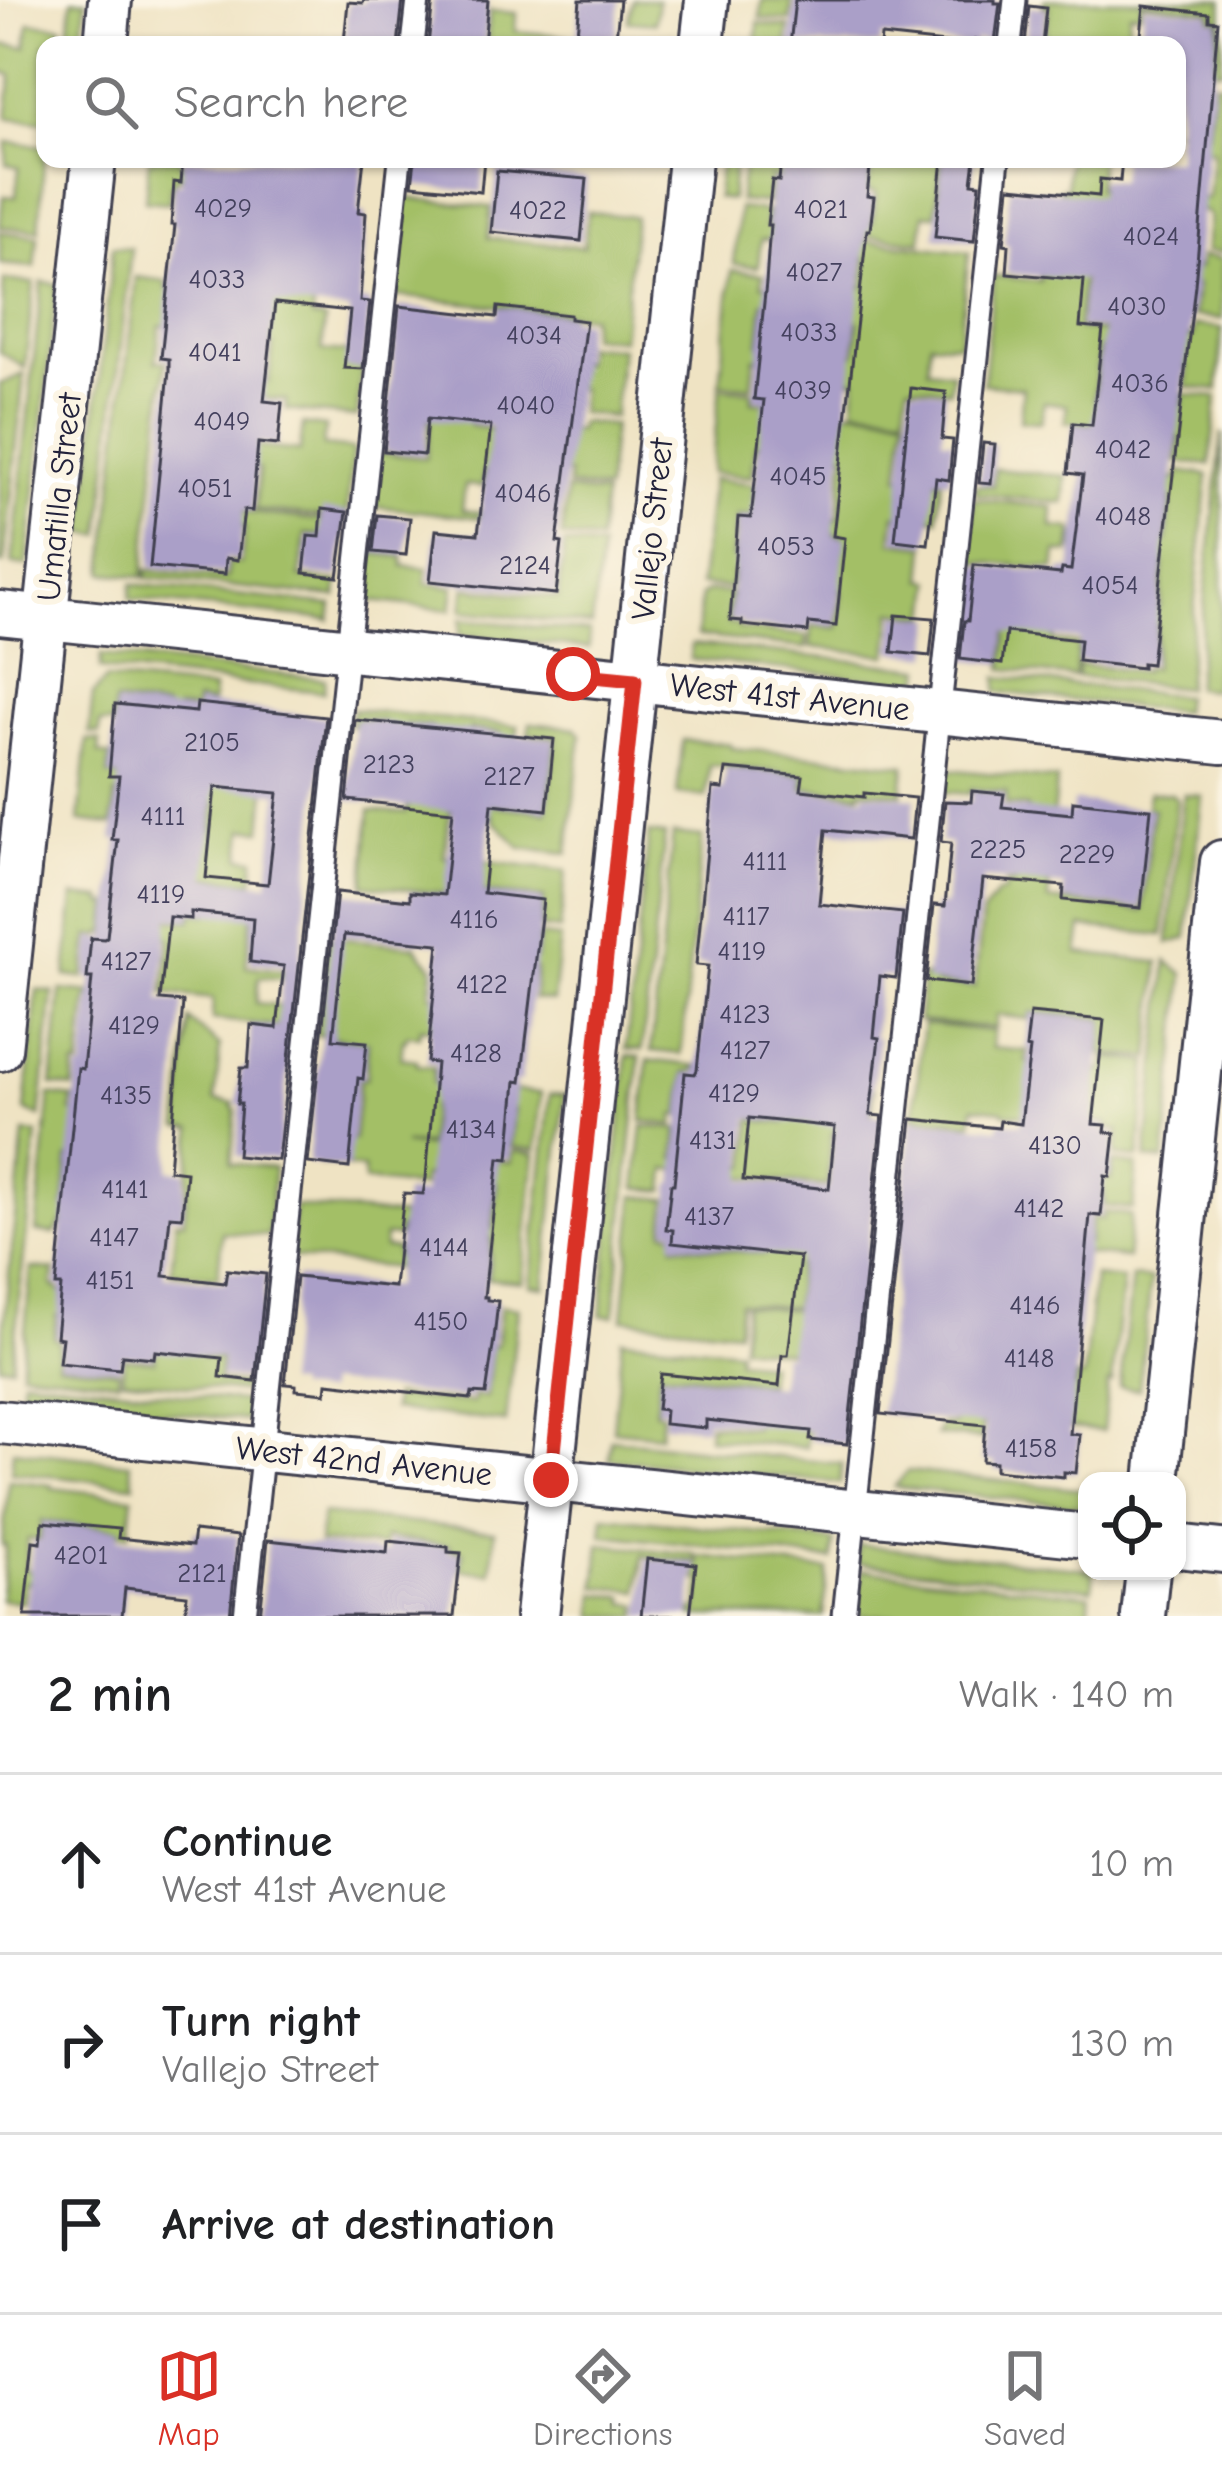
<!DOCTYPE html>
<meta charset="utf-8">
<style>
body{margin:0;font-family:"Comic Neue",sans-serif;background:#f2f2f2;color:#202124}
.controls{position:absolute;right:36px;bottom:36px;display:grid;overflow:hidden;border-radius:24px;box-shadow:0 3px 9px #0004}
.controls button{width:108px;height:108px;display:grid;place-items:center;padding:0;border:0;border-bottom:3px solid #e0e0e0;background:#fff;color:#202124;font:60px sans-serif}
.stop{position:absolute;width:36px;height:36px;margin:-27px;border:9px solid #d93025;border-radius:50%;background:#fff}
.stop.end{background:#d93025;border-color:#fff;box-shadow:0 3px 12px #0008}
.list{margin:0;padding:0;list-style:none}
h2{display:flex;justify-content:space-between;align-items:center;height:156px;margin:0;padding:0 48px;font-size:51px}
h2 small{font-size:39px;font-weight:400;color:#757577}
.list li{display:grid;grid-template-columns:78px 1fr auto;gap:36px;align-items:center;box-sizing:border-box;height:180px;padding:0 48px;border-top:3px solid #e0e0e0}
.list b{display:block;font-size:45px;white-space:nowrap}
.list p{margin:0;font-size:39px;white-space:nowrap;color:#757577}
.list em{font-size:39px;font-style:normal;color:#757577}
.icon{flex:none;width:66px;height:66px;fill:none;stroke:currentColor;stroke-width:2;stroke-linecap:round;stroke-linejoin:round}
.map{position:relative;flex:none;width:1222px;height:1616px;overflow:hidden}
.search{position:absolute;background:#fff;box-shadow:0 3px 9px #0004;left:36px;right:36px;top:36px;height:132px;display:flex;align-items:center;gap:30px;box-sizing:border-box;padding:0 42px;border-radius:24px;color:#757577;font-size:45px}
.sheet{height:696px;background:#fff}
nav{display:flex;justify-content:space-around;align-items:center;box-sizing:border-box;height:168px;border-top:3px solid #e0e0e0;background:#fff;font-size:33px;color:#757577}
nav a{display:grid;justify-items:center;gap:6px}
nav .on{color:#d93025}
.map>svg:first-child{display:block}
.green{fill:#a3bf66;stroke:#627050;stroke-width:3}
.building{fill:#aa9fc8;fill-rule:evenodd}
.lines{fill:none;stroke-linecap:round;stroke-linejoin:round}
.lane-casing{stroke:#413f4f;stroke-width:27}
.street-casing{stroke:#413f4f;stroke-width:48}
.lane{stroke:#fff;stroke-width:21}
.street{stroke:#fff;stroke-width:42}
.route{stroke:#d93025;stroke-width:15}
.labels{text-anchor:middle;stroke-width:12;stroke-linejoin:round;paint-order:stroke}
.number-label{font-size:27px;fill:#44415e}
.street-label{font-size:33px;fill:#22223b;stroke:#fcf5e5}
</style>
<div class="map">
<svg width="1222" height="1616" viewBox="0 0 1222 1616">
<rect width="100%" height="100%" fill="#fcf5e5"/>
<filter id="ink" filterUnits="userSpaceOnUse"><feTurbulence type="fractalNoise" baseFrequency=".00833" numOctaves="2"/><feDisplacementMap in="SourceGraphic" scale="24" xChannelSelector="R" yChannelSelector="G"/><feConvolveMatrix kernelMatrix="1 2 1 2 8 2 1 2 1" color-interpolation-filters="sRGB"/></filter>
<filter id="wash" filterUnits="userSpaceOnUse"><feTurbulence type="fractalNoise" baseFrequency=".004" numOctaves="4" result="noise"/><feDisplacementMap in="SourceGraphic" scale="48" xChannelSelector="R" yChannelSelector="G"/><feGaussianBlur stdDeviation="2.7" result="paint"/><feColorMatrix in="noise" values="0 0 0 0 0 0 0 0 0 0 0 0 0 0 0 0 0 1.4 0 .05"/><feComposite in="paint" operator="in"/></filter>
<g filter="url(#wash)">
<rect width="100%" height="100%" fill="#efe3c3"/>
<path class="green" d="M72,0H86L81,45H67Z
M633,0H658L655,23L628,21Z
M762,0H792L790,21L760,18Z
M1044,0H1222V70L1214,69L1219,20L1211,18V11L1142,3L1140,13H1130L1127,45H1045L1049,7L1043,6Z
M490,11L516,13L515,31L567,36L566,45H487Z
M29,23L62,26L60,45H45V122L7,118L12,75L0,72V44L26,47Z
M758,23L789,27L787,45H756Z
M1215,82L1222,83V253L1206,251L1210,217L1206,212L1119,203L1208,198L1213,151L1200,149L1177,130L1209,133Z
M7,142L45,146L39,230L0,227L3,196L16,197L19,167L6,164Z
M149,159H180V164L267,187L178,177L171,186L169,203L145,201Z
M721,159H735L731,200L717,198Z
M744,159H778V163L786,164L784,179L770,178L767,203L739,201Z
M873,159H942L935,215L924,214L921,242L863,235L864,222H873L876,193L867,191Z
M1068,159H1100L1097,189L1117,192L1058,219L1060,188H1066Z
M406,198L491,207L488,238L584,247L588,212L635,217L622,339L590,336L591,316L396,296Z
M739,208L767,211L766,227L857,236L761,240L758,267L734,264Z
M0,232L38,236L35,267L0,264Z
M860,240L969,252L959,344L930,342L928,369L952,372L950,390L908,385L905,414L854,408L856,380L841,378L843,353L855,354L858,322L840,320L853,286L863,287L866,259L858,257Z
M113,246L131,248L101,535L84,533Z
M1043,248L1083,270L1078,329L1177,339L1175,356L1099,349L1094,399L1166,406L1164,432L1065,422L1067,405L1044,402L1041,422L1020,421L1023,388L983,384L994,276L1040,281Z
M1201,256L1222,259V319L1194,316L1197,285L1185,283L1187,266L1199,268Z
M732,270L763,274L762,285L774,287L772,302H763L759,343L766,344L765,358H755L752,387L720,384Z
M136,277L166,281V288L176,289L172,326H160L156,361L166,362L143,577L104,573Z
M4,280L34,283L25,368L0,352Z
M42,282L57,284L27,566L12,564Z
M316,282L312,318L325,320L322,350L363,354L357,417L286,410V400L239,396L259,382H269L273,345L263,343L179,302Z
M1195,325L1222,328L1218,390L1186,387L1188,368L1182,367L1180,335L1193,337Z
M586,345L621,348L614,417L579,413L581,389L568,387L571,362L584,363Z
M24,374L4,564H0V384Z
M720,388L752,391V401L765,403L832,452L756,445L752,477L711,473Z
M1184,394L1217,397L1210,465L1177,462L1179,438L1166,437L1173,403L1183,404Z
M840,409L906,416L899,476L942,481L938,519L895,515L892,542L926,546L923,579L933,581L929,616L893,612L888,655L810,647L812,626L838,628L842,591L815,588L838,562L841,536L832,534L833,519H838L845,454L836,452Z
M415,415L470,421V426L498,430L494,473L484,472L482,486L465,485L462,510L490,514L488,519L371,506L377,453L426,458L430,421L415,419Z
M579,422L613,425L606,490L568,486L569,474L557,473L565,430L578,431Z
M303,424L325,427L323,446L353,449L346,519L255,510L259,469L225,465L233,444L300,451Z
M1222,433V609L1213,690L1195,688Z
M995,469L1066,476L1064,503L976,494V485L993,486Z
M1179,471L1208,475L1186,688L1077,677L1079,665L1144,672L1145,667L1153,668L1157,625L1149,623L1151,607H1160L1164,565L1074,549L1075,536L1154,544L1155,540L1167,541L1171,498L1161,496L1163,478L1178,479Z
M712,479L754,484L753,499L829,507L752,512L751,516H736L732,557L746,558L814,581L733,573L730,588L700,585Z
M567,490L604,494L599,541L562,537Z
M974,499L1053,507L1052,527L1073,529L1070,553L1057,552L1055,569L969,561Z
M225,510L345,523L344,537L305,534L300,577L338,582L337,597L146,578L147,570L227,578L229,562L241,563L245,528L233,526Z
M565,544L601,548L592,625L462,611L465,588L558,598Z
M367,553L403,557V566L427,568L426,584L454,587L451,610L362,600Z
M132,584L332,605L330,620L130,599Z
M708,591L731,593L728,623L739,624V629L807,636L806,648L697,636L701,595Z
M461,619L590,632L589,648L460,635Z
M1008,626L1055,631L1054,641L1078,644L1075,677L1003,669Z
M692,644L923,668L922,677L914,683L690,659Z
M101,655L325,679L324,692L100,669Z
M998,677L1184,696L1182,712L997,692Z
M106,679L213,689L212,703L196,701L195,710L177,709L171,767L267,778L262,830L244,829L241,857L255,859L253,882L195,876L200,830L212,831L215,803L157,797L165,708L115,702L112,724L100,723L99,734L89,733L93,694Z
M353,709L518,726L516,747L500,745L501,732L470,729L463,802L547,812L556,737L528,734L530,723L576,728L581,735L568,853L521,848L493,820V815L450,811L444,857L566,871L560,930L541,928L544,898L449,889L443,893L364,885L370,810L407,813L408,799L432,727L405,724L404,734L384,732V721L359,718L357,727L351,726Z
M87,740L100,741L99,754L110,756L108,776L147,780L145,798L115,795L112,825L79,821Z
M683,740L730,744L731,748L905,765L902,794L861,790L860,794L803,788L804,775L710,765L706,797L677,794Z
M946,769L1057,780L1051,831L1025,828L1027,807L1006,805V792L971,789L969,794L944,792Z
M1149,792L1172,794L1177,799L1163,935L1082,927L1078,953L1159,962L1150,1058L1101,1054L1104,1019L1031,1012L1029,1019L997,1015L995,1028L918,1021L923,976L936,977V984L975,987L983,912L998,893H1004L1005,884H1013L1014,873L1050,877L1048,900L1143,911L1153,809L1147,808Z
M1184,794L1202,796L1187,938L1168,944Z
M649,833L665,835L642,1050L626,1049Z
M673,834L702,837L681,1054L651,1051Z
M211,884L255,888L246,966L295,972L294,980L259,977L256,1003L288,1006L286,1027L212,1019L213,999L164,993L170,938L109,931L111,913L191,921L193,913L208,914Z
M74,896L103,899V904H109L106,934L102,933L101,936H89L84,978L66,976Z
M539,936L560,938L553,1001L534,999L536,969L449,960L442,949L536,959Z
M326,937L415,946L433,967L430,994L439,996L484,1034L420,1028L419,1036L407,1035L406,1040H403L401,1058L417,1060V1065L433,1067V1083L541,1093L536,1150L511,1147L514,1109L455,1104L453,1108L432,1106L428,1145L404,1144L428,1147L450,1156L511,1162L513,1151L535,1154L522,1282L488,1279L492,1238L437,1232L438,1223L493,1229L497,1183L426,1176L423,1177L422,1187L364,1181V1169L320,1164L323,1139H354L360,1079H366L368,1042L316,1035Z
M1167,961L1184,974L1164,1161L1146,1159Z
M37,990L53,992L40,1117L25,1110Z
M61,990L95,993L94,998H87L80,1066H75L73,1088L52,1085Z
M189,1020L220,1046L215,1100L234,1103L233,1108L236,1109L231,1163L274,1168L268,1236L222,1232L218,1277L171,1272L176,1221H184L193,1129L179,1127Z
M923,1024L993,1031L992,1048L1027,1051L1026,1062L1103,1071L1105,1057L1148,1062L1139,1158L1116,1156L1119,1130L1108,1129V1123L1004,1113L1003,1110L974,1107L972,1123L914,1117Z
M627,1056L640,1057L614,1316L601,1315Z
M648,1060L700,1066L703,1069H694L693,1072H685L680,1115H675L674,1125L642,1121Z
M789,1080L874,1089L869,1136L832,1133L827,1186L693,1172L694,1160L747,1166L752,1120L785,1123Z
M550,1094L565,1095L544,1287L530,1285Z
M50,1095L73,1098L71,1111L82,1112L101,1160L68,1158L64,1207L154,1216H66L54,1234L36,1232Z
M643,1126L678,1129L675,1158L692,1160L691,1171L667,1169L665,1191L636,1188Z
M24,1133L37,1134L12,1366L0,1365V1359Z
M1114,1162L1137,1165L1133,1209L1104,1206V1191L1039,1184L1040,1172L1111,1179Z
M635,1196L667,1199L664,1231L674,1233V1245L765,1254L771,1198L852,1270L798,1265L794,1308L740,1303L737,1331L623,1319Z
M295,1206L437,1219L435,1233L399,1229L398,1237L385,1236L384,1248L396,1249V1256L409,1257V1269L289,1257Z
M1104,1212L1131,1215L1127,1258L1069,1252L1070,1241L1089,1243L1092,1218L1103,1219Z
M31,1268L54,1270L52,1285L63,1294L64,1316H56L54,1338L59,1341L57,1364L119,1371L118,1381L21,1371Z
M1094,1276L1123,1279L1112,1383H1108L1103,1431L993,1420L982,1425L981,1439L936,1435L942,1424L954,1425L960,1375L1076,1387L1077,1377H1084Z
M1132,1277L1151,1279L1139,1389L1120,1387Z
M745,1305L851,1316L846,1358L741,1346Z
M501,1306L518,1308L506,1422L392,1410L393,1396L473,1403L474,1396L487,1397L492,1349L486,1344L497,1345Z
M207,1314L202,1357L220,1359L218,1381L253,1385L252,1393L122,1379L124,1358L155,1361L159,1320Z
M622,1339L738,1350L737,1360L769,1363L767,1383L660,1372L655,1412L662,1413L660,1435L613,1430Z
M23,1378L253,1402L251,1421L21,1397Z
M758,1384L811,1396L806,1447L708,1438L709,1424L753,1428Z
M611,1439L842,1464L840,1483L609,1459Z
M13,1450L130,1463L134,1485L11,1472Z
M908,1471L1087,1490V1507L894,1487Z
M9,1480L52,1485V1488L133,1497L129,1534L119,1533V1529L42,1521L40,1540L28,1539L25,1570L35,1572L34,1582H25L23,1602L1,1600L6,1546L2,1545Z
M322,1514L495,1531L491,1573L461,1570L463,1551L450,1549L449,1545L385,1538L384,1546L319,1543Z
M604,1516L834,1541L832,1560L602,1535Z
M600,1544L695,1554V1562L643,1556L639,1591L596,1587Z
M859,1545L1087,1569V1571H1094L1092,1589L857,1563Z
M699,1556L828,1570L823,1616H692L693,1610L698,1609L701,1581L697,1580Z
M862,1570L1090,1595L1088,1616H856Z
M596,1594L625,1597V1603L639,1605L638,1616H594Z"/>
<g id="blocks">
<path class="building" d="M364,0H403L398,45L344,42L348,2L363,3Z
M433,0H488L484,45H428Z
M580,0H620L616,37L609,36L608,45H576Z
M795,0H995V3H1000L995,42L975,40V45H963L881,36L880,45H790Z
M1029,6L1046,8L1042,45H1025Z
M1144,6L1209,13V20L1218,21L1195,285L1151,664L1142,663V668L1078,661L1080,640L1006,632L1002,664L960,659L964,621H968L974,565L1061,574L1062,569L1071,570L1083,475L1068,473L1073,423L1092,425L1103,329L1080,327L1084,280L1007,273L1009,245L1004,244L1010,187L1099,196L1100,179L1120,181L1122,159H1177V45H1140Z
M183,159H364L358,212L366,213L360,301L370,302L363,369L344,368L350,311L275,303L264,401L282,403L278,445L258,443L252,511L244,510L238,560L226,558L225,574L150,567L169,371V359L161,358L175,225H171L174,182L181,183Z
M415,159H484L481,192L412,185Z
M781,159H871L867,196L874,197L870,230H867L833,536L845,538L836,626L809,623L808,632L742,625V621L730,620L738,517L751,518L764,400L754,399L766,283L770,225H767L772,180L779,181Z
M943,159H975L972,183L980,184L974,241L935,237Z
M497,171L587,179L581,241L491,232Z
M399,306L497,317L498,307L570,315V319L586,321L557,542L562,543L556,594L430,581L436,530L478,534L491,426L427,419L424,455L384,451Z
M911,388L946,392L942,439L953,440L949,480L936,478L928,544L895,540Z
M983,443L995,444L991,484L979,483Z
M322,509L347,512L338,577L304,573L308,536L320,537Z
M377,515L410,518L406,555L373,552Z
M896,615L934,618L930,656L892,652Z
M197,703L326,717L278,1160L237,1156L241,1104H237L241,1068H248L251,1025L277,1028L284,966L250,962L253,918L191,912V919L169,917L160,1000L183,1002L169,1170L186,1172L182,1217L170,1216L164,1276L225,1283L227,1270L266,1274L255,1381L220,1377L222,1358L155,1351L154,1358L122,1355L120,1369L59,1363L62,1338L56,1337L61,1286H56L78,1068L83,1069L92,978H87L91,938L104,939L107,937L118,840H112L119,776H109L115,704L196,712ZM215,787L278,793L268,884L206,878Z
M355,720L554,739L547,810L492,804L483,893L543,900L521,1082L516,1081L509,1159L499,1158L484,1297H487V1300L498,1301L494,1339L486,1394L472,1393L471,1399L327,1383L326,1393L296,1390V1385L285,1384L296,1277L394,1287L404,1193L423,1194L426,1178L436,1063L427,1062L439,944L344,935L333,1039L367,1042L363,1079L358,1078L349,1168L308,1163L337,892L410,900V892L444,895L453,811L347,800Z
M726,769L803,776L801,790L864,797V793L915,798L911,839L826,830L819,904L903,913L896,978L880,976L874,1037L879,1038L870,1115L882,1116L847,1444L810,1440L811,1431L706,1420V1428L664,1424L665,1410L657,1409L661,1374L779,1386L782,1355H788L800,1257L672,1243L673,1230L666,1229L671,1184H674L685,1073L695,1074L697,1070L708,966L696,965L713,788L723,789ZM749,1118L835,1127L829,1189L743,1180Z
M972,791L1004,794L1002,807L1072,814L1073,801L1151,809L1141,908L1063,900L1064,886L983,879L971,986L926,981L934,905L945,906L951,843L941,842L945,801L971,802Z
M1030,1013L1104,1020L1093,1124L1106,1125L1105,1132L1115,1133L1110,1177L1105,1176L1101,1216L1090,1215L1070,1434L1080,1435L1076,1473L1064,1472V1477L995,1470V1462L982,1461L985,1425L880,1414L912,1119L999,1128L1000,1121L1021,1124L1030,1049L1026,1048Z
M43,1522L119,1529L118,1538L192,1546L194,1531L238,1536L230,1616H185L187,1595L125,1588L122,1616H25L33,1541L41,1542Z
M268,1540L387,1553L388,1541L448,1547V1552L461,1553L454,1616H260Z
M647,1559L696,1564L690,1616H641Z"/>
</g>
</g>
<g filter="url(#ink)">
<use href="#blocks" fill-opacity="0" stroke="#413f4f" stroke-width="3"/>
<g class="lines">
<defs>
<path id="lane" d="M413,45L418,0
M1010,45L1015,0
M245,1616L400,159
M844,1616L998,159"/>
<path id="street" d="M106,45L110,0
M702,45L707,0
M0,613L1222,742
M0,1049L94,159
M0,1422L1087,1536
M1157,1481L1222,862
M1177,1546L1222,1551
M537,1616L690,159
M1143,1616L1148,1571"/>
</defs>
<use href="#lane" class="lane-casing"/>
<use href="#street" class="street-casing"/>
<use href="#lane" class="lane"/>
<use href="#street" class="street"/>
</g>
</g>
<g class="lines" filter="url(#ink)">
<path class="route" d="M551,1480L635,680L573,674"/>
</g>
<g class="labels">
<g class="number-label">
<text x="223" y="217">4029</text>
<text x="821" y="218">4021</text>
<text x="538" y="219">4022</text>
<text x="1151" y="245">4024</text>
<text x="814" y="281">4027</text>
<text x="217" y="288">4033</text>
<text x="1137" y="315">4030</text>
<text x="809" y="341">4033</text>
<text x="534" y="344">4034</text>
<text x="215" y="361">4041</text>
<text x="1140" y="392">4036</text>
<text x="803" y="399">4039</text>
<text x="526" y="414">4040</text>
<text x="222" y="430">4049</text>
<text x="1123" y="458">4042</text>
<text x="798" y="485">4045</text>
<text x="205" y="497">4051</text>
<text x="523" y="502">4046</text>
<text x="1123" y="525">4048</text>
<text x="786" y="555">4053</text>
<text x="525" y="574">2124</text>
<text x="1110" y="594">4054</text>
<text x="212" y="751">2105</text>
<text x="389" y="773">2123</text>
<text x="509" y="785">2127</text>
<text x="163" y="825">4111</text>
<text x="998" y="858">2225</text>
<text x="1087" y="863">2229</text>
<text x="765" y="870">4111</text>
<text x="161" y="903">4119</text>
<text x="746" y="925">4117</text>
<text x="474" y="928">4116</text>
<text x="742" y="960">4119</text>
<text x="126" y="970">4127</text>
<text x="482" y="993">4122</text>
<text x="745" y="1023">4123</text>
<text x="134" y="1034">4129</text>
<text x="745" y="1059">4127</text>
<text x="476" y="1062">4128</text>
<text x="734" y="1102">4129</text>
<text x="126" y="1104">4135</text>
<text x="471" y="1138">4134</text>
<text x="713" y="1149">4131</text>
<text x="1055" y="1154">4130</text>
<text x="125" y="1198">4141</text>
<text x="1039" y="1217">4142</text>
<text x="709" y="1225">4137</text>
<text x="114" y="1246">4147</text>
<text x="444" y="1256">4144</text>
<text x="110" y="1289">4151</text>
<text x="1035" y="1314">4146</text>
<text x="441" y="1330">4150</text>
<text x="1029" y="1367">4148</text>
<text x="1031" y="1457">4158</text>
<text x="81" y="1564">4201</text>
<text x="202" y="1582">2121</text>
</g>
<g class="street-label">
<text transform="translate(58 497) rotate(-84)" y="12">Umatilla Street</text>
<text transform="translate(651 529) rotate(-84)" y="12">Vallejo Street</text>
<text transform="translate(790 696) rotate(6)" y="12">West 41st Avenue</text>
<text transform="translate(364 1460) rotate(6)" y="12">West 42nd Avenue</text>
</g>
</g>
</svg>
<div class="controls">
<button><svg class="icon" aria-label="locate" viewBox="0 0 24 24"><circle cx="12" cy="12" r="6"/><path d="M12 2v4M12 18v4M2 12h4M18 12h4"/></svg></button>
</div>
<div class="stop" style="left:573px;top:674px"></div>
<div class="stop end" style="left:551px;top:1480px"></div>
<div class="search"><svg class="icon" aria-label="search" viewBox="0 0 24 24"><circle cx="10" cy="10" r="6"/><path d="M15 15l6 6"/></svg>Search here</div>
</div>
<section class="sheet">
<h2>2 min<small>Walk · 140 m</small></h2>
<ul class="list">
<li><svg class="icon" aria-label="ahead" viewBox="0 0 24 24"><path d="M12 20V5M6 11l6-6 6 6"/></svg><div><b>Continue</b><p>West 41st Avenue</p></div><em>10 m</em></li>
<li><svg class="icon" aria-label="right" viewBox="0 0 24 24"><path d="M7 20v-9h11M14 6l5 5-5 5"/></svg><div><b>Turn right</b><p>Vallejo Street</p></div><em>130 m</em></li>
<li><svg class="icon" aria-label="arrive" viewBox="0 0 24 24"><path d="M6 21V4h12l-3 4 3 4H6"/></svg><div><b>Arrive at destination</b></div></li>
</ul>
</section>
<nav>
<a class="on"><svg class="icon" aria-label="map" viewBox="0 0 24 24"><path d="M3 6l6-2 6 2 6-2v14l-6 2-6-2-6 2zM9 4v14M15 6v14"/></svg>Map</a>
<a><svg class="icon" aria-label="directions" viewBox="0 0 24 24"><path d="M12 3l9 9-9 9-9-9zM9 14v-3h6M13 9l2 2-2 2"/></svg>Directions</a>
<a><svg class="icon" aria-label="saved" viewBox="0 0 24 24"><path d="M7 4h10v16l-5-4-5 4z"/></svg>Saved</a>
</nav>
